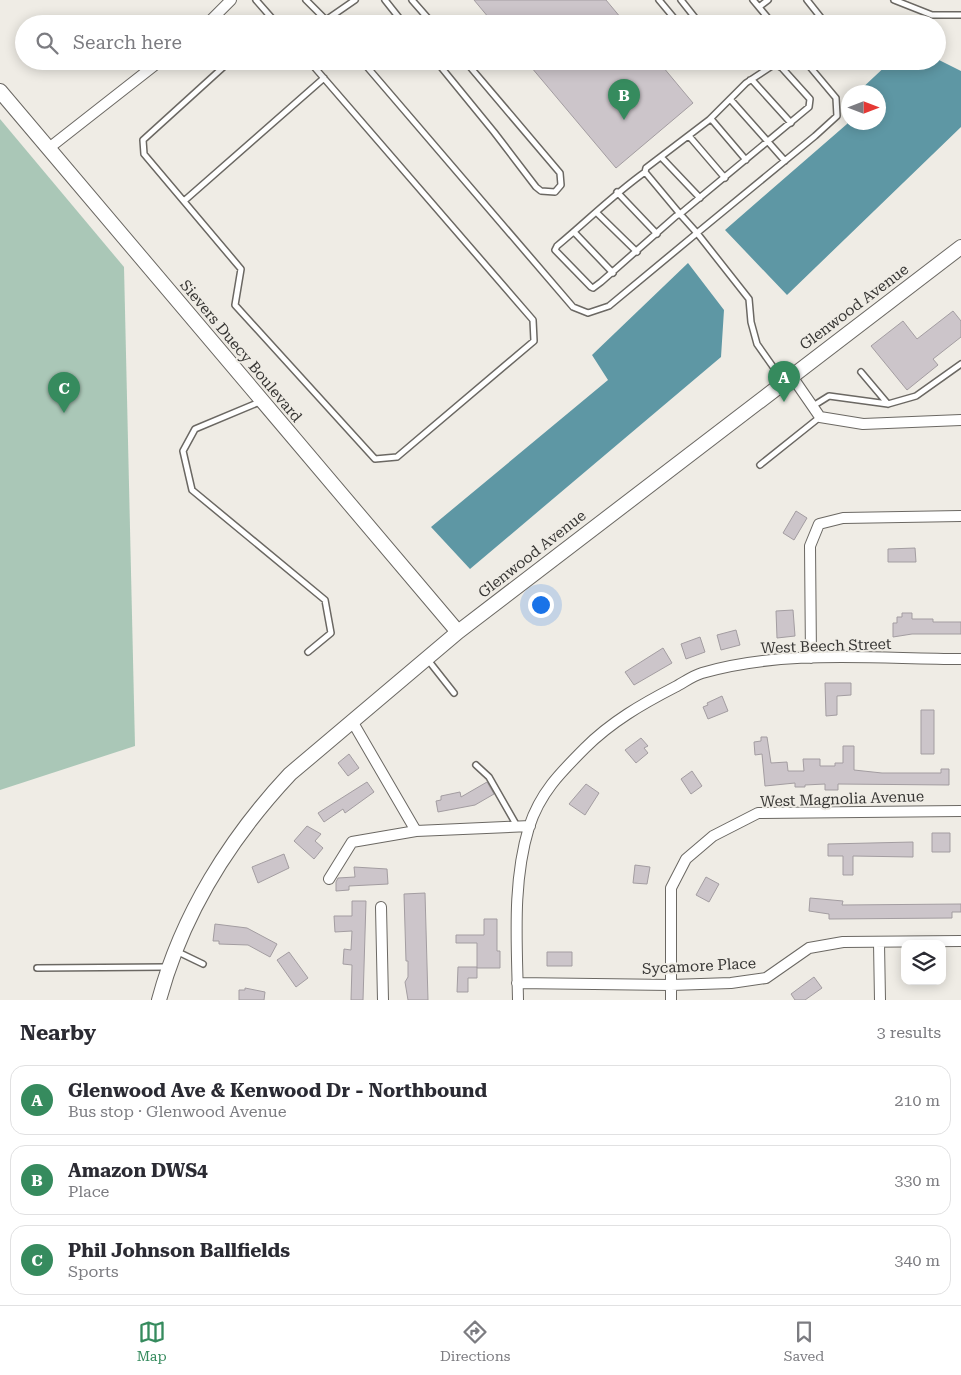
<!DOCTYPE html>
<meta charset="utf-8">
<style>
body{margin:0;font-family:"Roboto Serif",serif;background:#f2f2f3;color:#2b2b33}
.controls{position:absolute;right:15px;bottom:15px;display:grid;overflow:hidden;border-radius:10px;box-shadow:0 2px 12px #0003}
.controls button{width:45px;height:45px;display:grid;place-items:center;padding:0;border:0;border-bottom:1px solid #e1e1e2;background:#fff;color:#2b2b33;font:25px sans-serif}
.compass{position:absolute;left:841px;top:85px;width:45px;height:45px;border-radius:50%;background:#fff;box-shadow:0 2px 12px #0003;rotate:90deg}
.you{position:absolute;left:540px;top:604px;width:18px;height:18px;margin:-12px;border:4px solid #fff;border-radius:50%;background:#1a73e8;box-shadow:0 0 0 8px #1a73e833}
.badge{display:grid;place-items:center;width:32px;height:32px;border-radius:50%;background:#368b5e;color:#fff;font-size:16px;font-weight:700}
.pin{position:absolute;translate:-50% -41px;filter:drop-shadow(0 1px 2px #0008)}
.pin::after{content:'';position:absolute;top:26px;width:18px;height:15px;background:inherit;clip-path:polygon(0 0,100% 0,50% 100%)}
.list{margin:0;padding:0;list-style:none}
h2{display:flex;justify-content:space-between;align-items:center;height:65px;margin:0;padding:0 20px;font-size:21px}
h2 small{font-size:16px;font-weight:400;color:#7c7c81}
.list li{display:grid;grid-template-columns:32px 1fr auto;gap:15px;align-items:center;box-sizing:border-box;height:70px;margin:0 10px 10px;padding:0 10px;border:1px solid #e1e1e2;border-radius:15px}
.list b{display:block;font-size:19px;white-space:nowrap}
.list p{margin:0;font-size:16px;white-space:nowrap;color:#7c7c81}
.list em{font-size:16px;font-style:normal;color:#7c7c81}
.icon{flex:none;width:28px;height:28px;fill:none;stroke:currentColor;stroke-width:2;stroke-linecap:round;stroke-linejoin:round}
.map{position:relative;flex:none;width:961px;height:1000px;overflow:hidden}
.search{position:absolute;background:#fff;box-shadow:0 2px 12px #0003;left:15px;right:15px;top:15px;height:55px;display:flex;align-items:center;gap:12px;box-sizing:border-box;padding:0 18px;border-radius:28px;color:#7c7c81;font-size:19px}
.sheet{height:305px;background:#fff}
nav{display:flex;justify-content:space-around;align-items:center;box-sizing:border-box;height:70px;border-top:1px solid #e1e1e2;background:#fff;font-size:14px;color:#7c7c81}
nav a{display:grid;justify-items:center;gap:2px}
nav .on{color:#368b5e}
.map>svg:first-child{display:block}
.green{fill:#aac7b7}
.water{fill:#5e97a4}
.building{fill:#ccc5ca;stroke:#a39da1}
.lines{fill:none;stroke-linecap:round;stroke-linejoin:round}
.lane-casing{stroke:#6b6863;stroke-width:8}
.street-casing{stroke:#6b6863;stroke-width:12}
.secondary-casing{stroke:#6b6863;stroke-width:16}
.lane{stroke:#fff;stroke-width:5}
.street{stroke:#fff;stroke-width:10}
.secondary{stroke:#fff;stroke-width:14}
.labels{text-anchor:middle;stroke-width:4;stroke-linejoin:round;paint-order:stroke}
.street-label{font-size:15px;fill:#373634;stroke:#efece5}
</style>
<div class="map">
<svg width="961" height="1000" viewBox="0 0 961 1000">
<rect width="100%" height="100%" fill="#efece5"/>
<path class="green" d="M0,119L124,267L135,746L0,790Z"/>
<path class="water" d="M937,59L961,71V127L787,295L725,230L847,124L848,120V122H878V92H858L891,61H937Z
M688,263L724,310L721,357L470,569L431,527L608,380L592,355Z"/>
<path class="building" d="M474,0H606L626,24H494Z
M526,61H658L693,103L616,168Z
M953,311L961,321V337L933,359L938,365L907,390L871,346L903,321L917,339Z
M796,511L807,518L794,540L783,533Z
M915,548L916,562H888V549Z
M793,610L795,636L777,638L776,611Z
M902,613H912V619H933V622H961V634H912L893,637V623H897V617H902Z
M736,630L740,645L721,650L717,635Z
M700,637L705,652L686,659L681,644Z
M663,648L672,663L634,685L625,672Z
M825,683H851V695L837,696V715L826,716Z
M722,696L728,711L708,719L703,707L708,705L707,703Z
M921,710H934V754H921Z
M761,737H767L771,763L787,762L788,771H804L803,759H820V766H835V763H843V746H854V770L882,773H941V769H949V785L838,784V790H825V784L805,785V787H795V783L765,786L762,754L755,755L754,742L761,741Z
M641,738L648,746L644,748L648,753L636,763L625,750Z
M349,754L359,768L348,776L338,763Z
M692,771L702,786L691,794L681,779Z
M367,782L374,792L345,813L343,809L324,822L318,813Z
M487,782L494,794L475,805L438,812L436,801L441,800V796L460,792L461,797Z
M586,784L599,793L585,815L569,804Z
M307,826L321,834L315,841L323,848L314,859L294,841Z
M932,833H950V852H932Z
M913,842V857L853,856V875H843V856H828V844Z
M284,854L289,868L258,883L252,867Z
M635,865L650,867L647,884L633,883Z
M354,867L387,869L388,884L349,886V890L336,891V882L338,878L355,877Z
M706,877L719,884L709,902L696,895Z
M425,893L428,1000H408L405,982L408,977V961H406L404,894Z
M810,898L843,901L842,905L961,904V912H952V918L829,919V914L809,911Z
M352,901H366L363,1000H351L352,965L343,964L344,949L351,950L352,931L335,932L334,916H352Z
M484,919H497V951H500V968H477V943H456V935H484Z
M215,924L247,928L277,944L270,957L248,945L219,944V941H213Z
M289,952L308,978L296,987L277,960Z
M547,952H572V966H547Z
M458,967H477V978H468V992H457Z
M814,977L822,988L805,1000H795L791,994Z
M245,988L265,992L264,1000H239V990H245Z"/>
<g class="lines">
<defs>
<path id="lane" d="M256,0L277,24
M306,0L330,24
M385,0L404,24
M412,0L433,24
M659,0L679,24
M681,0L700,24
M753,0L773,24
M807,0L826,24
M894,0L932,15H961
M759,7L768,0
M326,20L355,0
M230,61L143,140L144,154L241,269L235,305L375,459L397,457L534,341L533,320L309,61
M362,61L573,307L588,313L609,306L697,233L749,299L751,322L757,344L783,381
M436,61L494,132L536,187L541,191L555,192L561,185L560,173L465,61
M710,61H713
M750,80L753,81L791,123
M730,99L785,161
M709,120H712L746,160
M689,136L725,178
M662,158L700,198
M645,172L680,214L809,107L810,99L782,68L777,65L772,66L746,83L709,120L646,168L645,172C613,195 587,221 557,246L555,250L591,287L593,288L601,282L676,216L680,214L697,233L815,136L837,116L836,98L805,61
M617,192L657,234
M184,201L324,78
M597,213L637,252
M574,232L613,273
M861,372L888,404
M262,401L195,429L183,451L192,490L325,600L331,633L308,652
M813,406L829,396L888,404L916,396L961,364
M760,465L820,417
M428,660L454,693
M476,765L489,777L517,826
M176,951L203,964
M37,968L167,967"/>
<path id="street" d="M207,24L231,0
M49,148L160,61
M791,375L820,417L863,424L961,420
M811,658L810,546L819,524L843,518L961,516
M352,721L416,831L530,826
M329,879L352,842L416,831
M381,907L383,1000
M879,943L880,1000
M517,983L671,985L731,983L766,978L809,948L843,942L961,941
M518,1000C517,942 512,883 529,827C540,793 560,773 585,748C611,722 642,704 675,687C683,683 692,676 702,673C784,649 876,659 961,659
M671,1000V888L686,859L713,836L758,813L961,811"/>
<path id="secondary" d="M0,91L458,632
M159,1000C182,915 230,838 290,774L458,632L961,247"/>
</defs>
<use href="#lane" class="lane-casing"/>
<use href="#street" class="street-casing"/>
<use href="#secondary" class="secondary-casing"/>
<use href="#lane" class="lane"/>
<use href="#street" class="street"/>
<use href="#secondary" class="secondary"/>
</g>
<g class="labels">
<g class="street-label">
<text transform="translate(854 307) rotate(-37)" y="5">Glenwood Avenue</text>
<text transform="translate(241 351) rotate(50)" y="5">Sievers Duecy Boulevard</text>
<text transform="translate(532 554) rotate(-38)" y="5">Glenwood Avenue</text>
<text transform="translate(826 646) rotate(-2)" y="5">West Beech Street</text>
<text transform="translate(842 799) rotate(-2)" y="5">West Magnolia Avenue</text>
<text transform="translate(699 966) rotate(-3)" y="5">Sycamore Place</text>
</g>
</g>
</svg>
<div class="controls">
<button><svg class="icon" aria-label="layers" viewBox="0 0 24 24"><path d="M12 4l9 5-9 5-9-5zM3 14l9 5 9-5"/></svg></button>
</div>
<svg class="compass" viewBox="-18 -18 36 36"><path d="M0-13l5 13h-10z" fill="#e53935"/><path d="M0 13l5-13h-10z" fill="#7c7c81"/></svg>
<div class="you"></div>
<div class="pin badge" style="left:784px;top:402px">A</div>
<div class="pin badge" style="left:624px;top:120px">B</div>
<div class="pin badge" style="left:64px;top:413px">C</div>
<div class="search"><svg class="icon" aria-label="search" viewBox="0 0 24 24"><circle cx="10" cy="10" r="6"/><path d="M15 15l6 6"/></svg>Search here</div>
</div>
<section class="sheet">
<h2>Nearby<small>3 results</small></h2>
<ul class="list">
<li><span class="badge">A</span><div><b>Glenwood Ave &amp; Kenwood Dr - Northbound</b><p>Bus stop · Glenwood Avenue</p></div><em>210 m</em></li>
<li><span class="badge">B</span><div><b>Amazon DWS4</b><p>Place</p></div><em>330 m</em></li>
<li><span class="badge">C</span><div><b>Phil Johnson Ballfields</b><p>Sports</p></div><em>340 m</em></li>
</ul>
</section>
<nav>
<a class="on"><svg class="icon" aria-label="map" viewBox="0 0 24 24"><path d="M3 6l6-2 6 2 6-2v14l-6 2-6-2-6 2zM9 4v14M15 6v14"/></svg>Map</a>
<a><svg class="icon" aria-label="directions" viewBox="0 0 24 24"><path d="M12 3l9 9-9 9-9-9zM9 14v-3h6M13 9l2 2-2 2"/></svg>Directions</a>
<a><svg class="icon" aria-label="saved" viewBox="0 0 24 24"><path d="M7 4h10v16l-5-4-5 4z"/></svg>Saved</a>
</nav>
